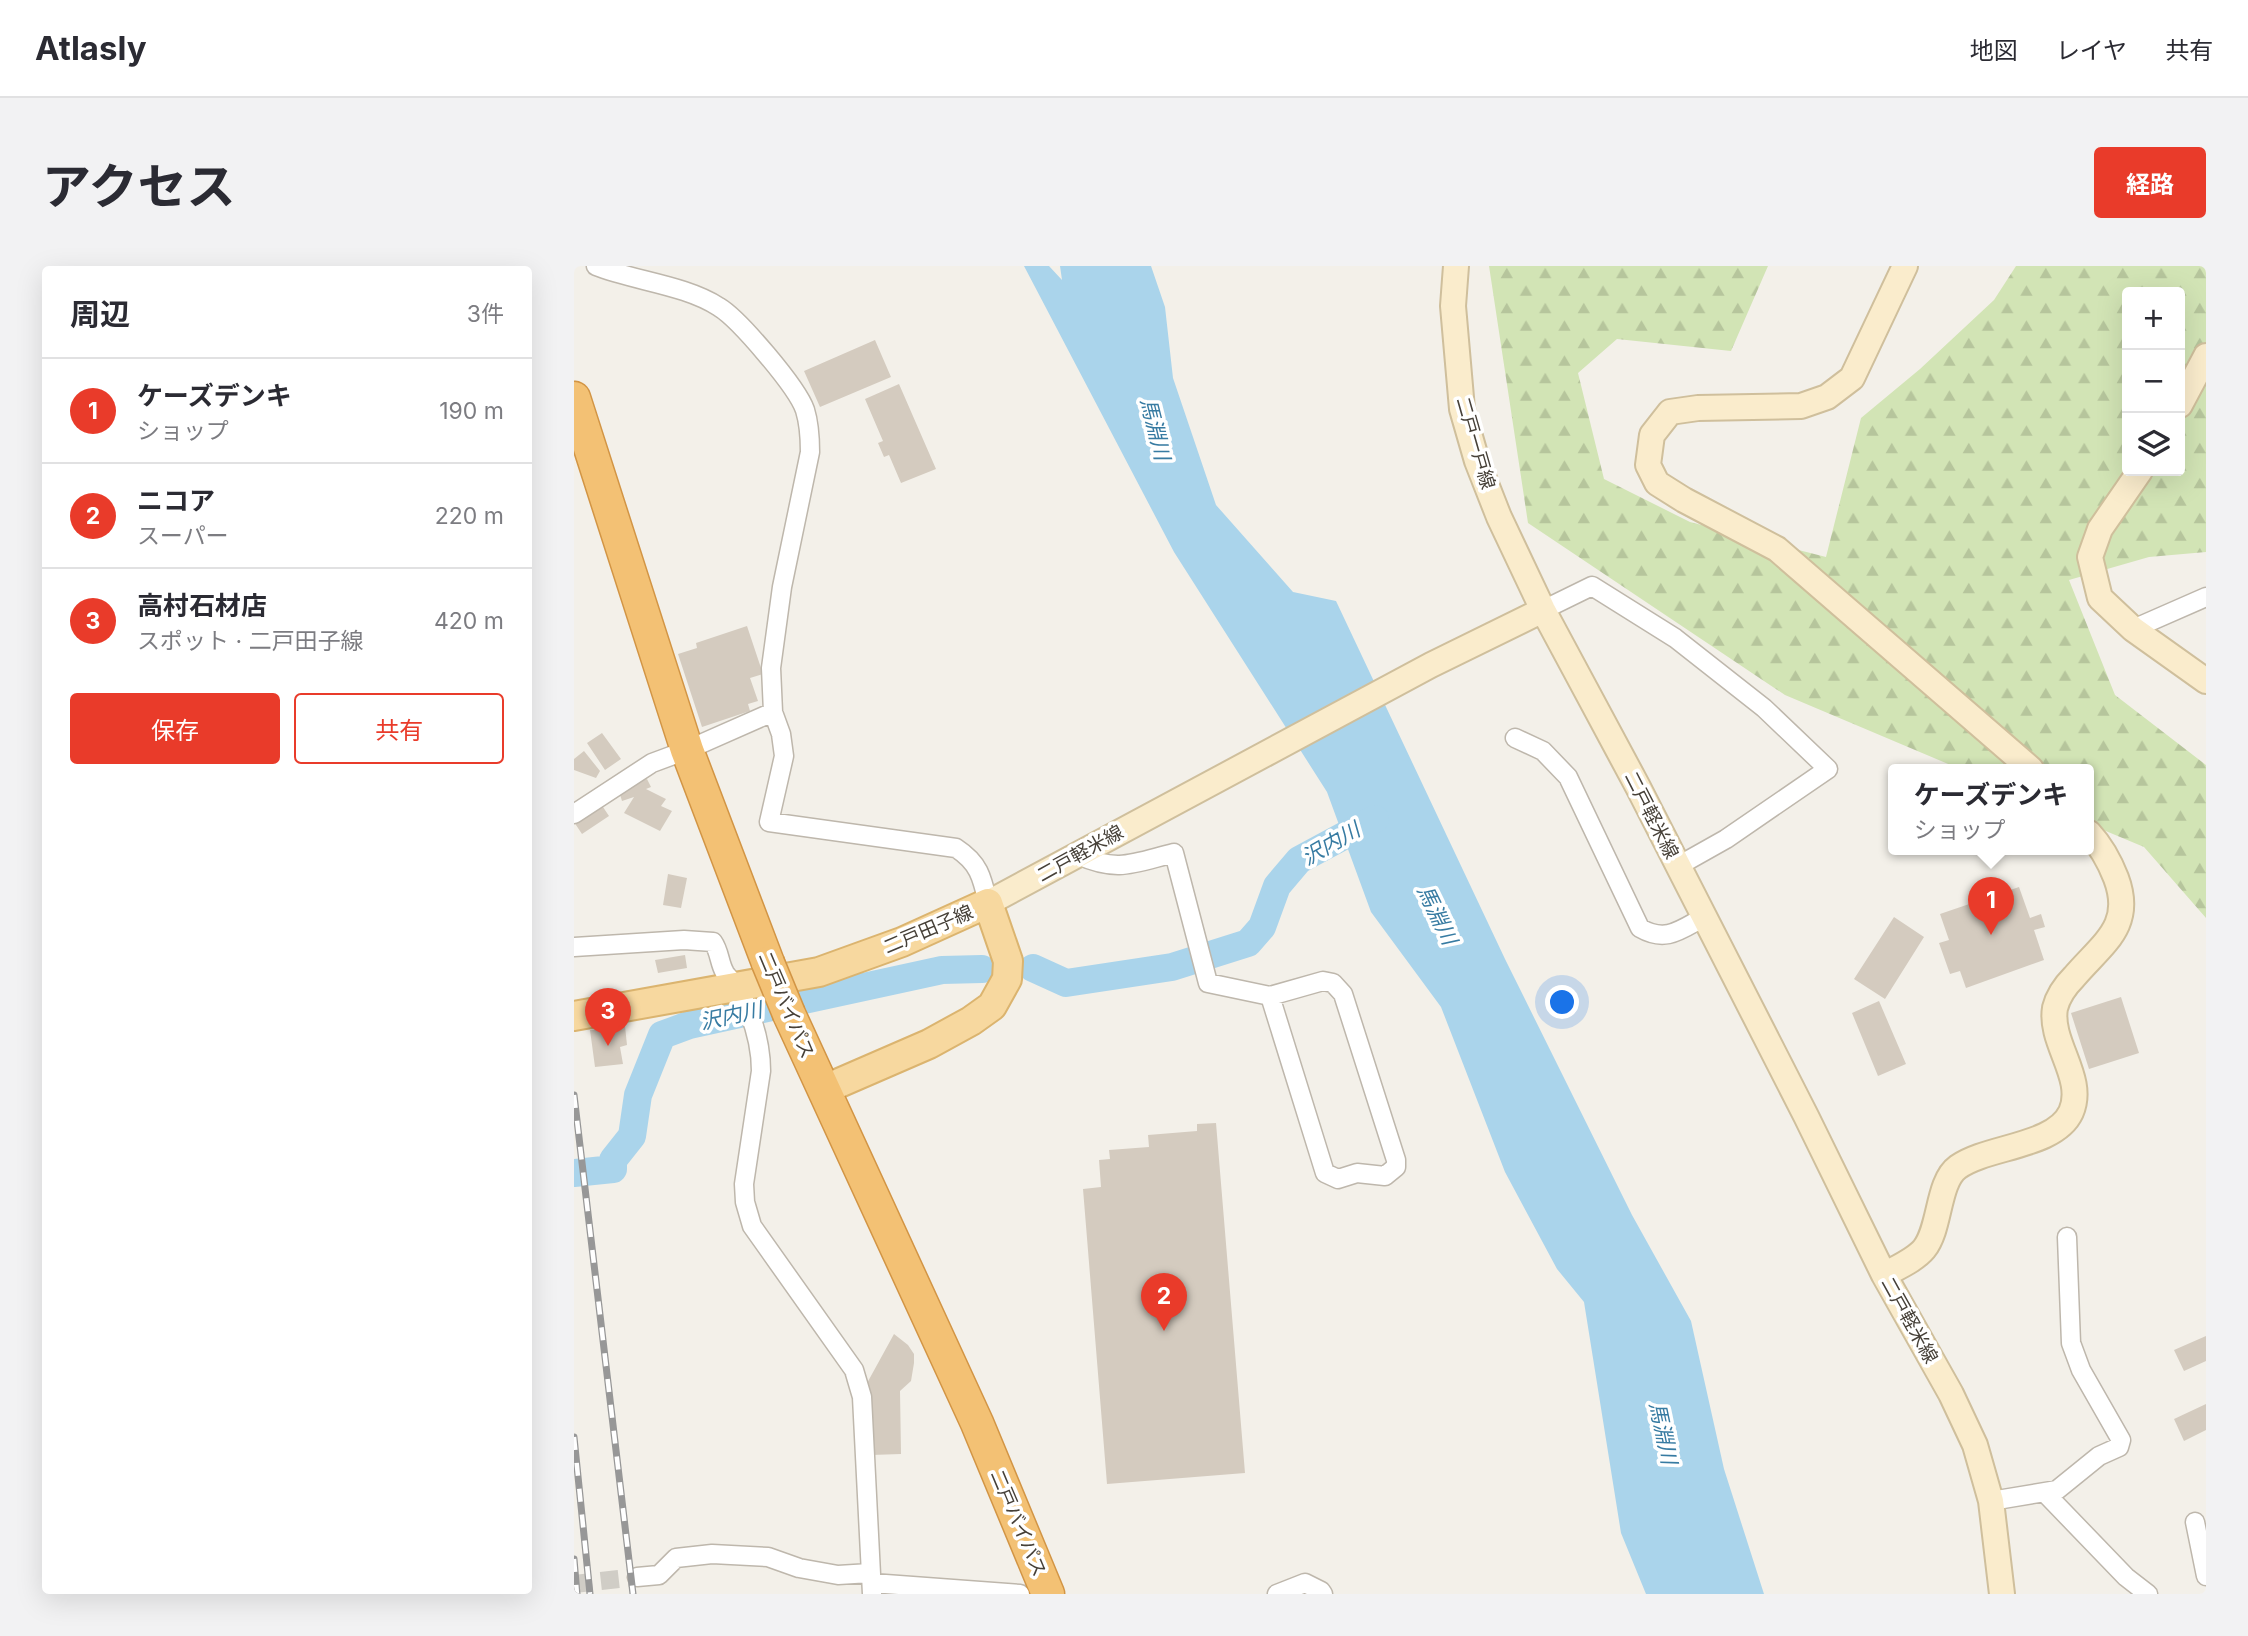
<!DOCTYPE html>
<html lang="ja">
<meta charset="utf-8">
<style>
body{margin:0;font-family:Inter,"Noto Sans JP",sans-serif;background:#f2f2f3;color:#2b2b33}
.controls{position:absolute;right:21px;top:21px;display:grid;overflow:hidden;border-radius:7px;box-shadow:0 7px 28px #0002}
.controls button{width:63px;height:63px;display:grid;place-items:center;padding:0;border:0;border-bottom:2px solid #e1e1e2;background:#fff;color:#2b2b33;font:35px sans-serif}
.you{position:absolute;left:989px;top:737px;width:24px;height:24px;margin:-18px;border:5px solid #fff;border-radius:50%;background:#1a73e8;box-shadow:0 0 0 10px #1a73e833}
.badge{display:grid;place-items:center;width:46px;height:46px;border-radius:50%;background:#e93b2a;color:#fff;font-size:23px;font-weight:700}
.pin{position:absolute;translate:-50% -58px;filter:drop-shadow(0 2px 4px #0008)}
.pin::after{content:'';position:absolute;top:37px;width:24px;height:21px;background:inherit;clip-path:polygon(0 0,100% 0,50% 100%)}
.popup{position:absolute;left:1314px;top:498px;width:206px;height:91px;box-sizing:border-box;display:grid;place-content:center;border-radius:7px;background:#fff;filter:drop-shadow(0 2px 5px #0005);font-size:23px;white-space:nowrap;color:#7c7c81}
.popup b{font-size:26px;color:#2b2b33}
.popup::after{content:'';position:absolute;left:50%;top:100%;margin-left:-14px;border:14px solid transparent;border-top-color:#fff}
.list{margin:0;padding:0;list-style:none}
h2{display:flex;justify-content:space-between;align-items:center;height:91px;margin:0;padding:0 28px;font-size:30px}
h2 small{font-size:23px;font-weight:400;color:#7c7c81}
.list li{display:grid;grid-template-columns:46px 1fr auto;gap:21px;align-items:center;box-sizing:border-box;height:105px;padding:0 28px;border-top:2px solid #e1e1e2}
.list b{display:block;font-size:26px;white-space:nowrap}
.list p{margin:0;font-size:23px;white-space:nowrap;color:#7c7c81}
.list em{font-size:23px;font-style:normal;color:#7c7c81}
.actions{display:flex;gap:14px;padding:21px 28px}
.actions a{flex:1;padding:16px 0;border:2px solid #e93b2a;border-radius:7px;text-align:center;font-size:24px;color:#e93b2a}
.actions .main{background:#e93b2a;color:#fff}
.icon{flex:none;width:38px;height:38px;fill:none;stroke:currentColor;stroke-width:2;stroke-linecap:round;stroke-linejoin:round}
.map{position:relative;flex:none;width:1632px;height:1328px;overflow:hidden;border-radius:7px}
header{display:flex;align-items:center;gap:42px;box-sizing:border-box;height:98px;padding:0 35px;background:#fff;border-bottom:2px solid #e1e1e2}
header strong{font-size:33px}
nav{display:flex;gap:38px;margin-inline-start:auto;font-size:24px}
.intro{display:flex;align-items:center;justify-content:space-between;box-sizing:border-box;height:168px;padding:0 42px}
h1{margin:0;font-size:49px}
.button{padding:18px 32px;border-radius:7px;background:#e93b2a;color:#fff;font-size:24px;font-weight:700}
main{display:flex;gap:42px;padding:0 42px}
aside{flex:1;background:#fff;border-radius:7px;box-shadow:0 7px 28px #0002}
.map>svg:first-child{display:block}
.forest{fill:url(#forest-firs);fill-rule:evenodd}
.water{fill:#aad4eb}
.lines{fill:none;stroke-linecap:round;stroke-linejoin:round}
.river{stroke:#aad4eb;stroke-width:28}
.building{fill:#d4cbbf}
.street-tunnel{stroke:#d0cdc6;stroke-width:18;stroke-dasharray:18 9;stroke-linecap:butt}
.street-casing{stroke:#beb7ac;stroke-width:21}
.secondary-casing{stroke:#cfbf9c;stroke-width:28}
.primary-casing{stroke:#dbb46f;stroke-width:32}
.highway-casing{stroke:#d29545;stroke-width:35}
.street{stroke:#fff;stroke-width:18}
.secondary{stroke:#faeccc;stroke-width:24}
.primary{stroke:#f7d89f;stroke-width:28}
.highway{stroke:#f3c174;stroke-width:32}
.rail-casing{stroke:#979797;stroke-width:7}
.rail{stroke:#fff;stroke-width:4.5;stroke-dasharray:13;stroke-linecap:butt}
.highway-bridge-casing{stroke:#d29545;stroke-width:35;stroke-linecap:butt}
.highway-bridge{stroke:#f3c174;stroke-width:32}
.labels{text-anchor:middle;stroke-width:7;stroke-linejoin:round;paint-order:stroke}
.street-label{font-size:19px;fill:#464038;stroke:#fff}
.water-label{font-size:21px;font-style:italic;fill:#377ba2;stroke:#fff}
</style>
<header>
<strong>Atlasly</strong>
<nav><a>地図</a><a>レイヤ</a><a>共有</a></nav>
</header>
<div class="intro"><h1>アクセス</h1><a class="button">経路</a></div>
<main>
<aside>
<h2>周辺<small>3件</small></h2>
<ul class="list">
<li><span class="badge">1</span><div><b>ケーズデンキ</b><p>ショップ</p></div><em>190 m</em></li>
<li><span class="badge">2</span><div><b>ニコア</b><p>スーパー</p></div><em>220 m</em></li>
<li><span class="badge">3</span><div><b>高村石材店</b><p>スポット · 二戸田子線</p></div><em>420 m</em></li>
</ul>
<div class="actions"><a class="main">保存</a><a>共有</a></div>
</aside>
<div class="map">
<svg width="1632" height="1328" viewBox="0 0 1632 1328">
<defs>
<pattern id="forest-firs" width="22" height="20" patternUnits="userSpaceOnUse" patternTransform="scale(1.75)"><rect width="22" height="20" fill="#d2e4b5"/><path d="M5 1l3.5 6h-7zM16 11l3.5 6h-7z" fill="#b6c59c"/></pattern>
</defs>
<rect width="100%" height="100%" fill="#f3f0e9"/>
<path class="forest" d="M915,0H1194L1157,85L1043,73L1004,107L1030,213L1116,256L1252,291L1287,152L1346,103L1420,34L1442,0H1632V286L1575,291L1495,314L1541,429L1632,499V652L1570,581L1515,558V503H1386L1211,429L954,257ZM1553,26H1606V205H1553Z"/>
<path class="water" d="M450,0H475L488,14L486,0H577L591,41L599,112L642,239L719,326L762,335L931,693L1058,949L1117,1055L1150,1203L1190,1328H1072L1047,1267L1010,1036L983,1003L931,906L867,741L797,646L753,526L600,286Z"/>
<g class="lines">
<path class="river" d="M459,702L492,717L598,701L674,677L688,661L703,620L725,594L801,553
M0,907L39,903V894L58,870L64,829L88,769L115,759L368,704L408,703"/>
</g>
<path class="building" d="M301,74L317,111L246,141L230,105Z
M325,118L362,203L327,217L315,189L310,191L304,177L309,175L291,133Z
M173,360L189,408L176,412L184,435L174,438L176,445L128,461L104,388L123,382L122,377Z
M28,467L47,493L31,504L13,477Z
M10,485L26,505L22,512L0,504V493Z
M73,513L77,521L72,523L92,533L87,540L98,545L86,565L50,547L60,531L48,535L44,522Z
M25,535L35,550L8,568L0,556Z
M94,608L113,612L107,642L89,639Z
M1445,621L1456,652L1467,648L1471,661L1460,664L1470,694L1392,722L1386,705L1376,708L1365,677L1375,674L1366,648Z
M1320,651L1350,671L1311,733L1280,713Z
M111,689L113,702L84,707L81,694Z
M1547,731L1565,787L1515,803L1497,747Z
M1305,735L1332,798L1304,810L1278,747Z
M51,760L53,779L46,781L49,798L21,801L16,764Z
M642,857L671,1207L533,1218L509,923L527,921L525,894L536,893L535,884L575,881L574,869L623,865V858Z
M320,1068L334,1079L340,1088V1097L337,1115L326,1125L327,1188L297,1189L292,1119Z
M1632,1070V1095L1610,1105L1600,1084Z
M1632,1138V1164L1610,1175L1600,1153Z"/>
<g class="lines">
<path class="street-tunnel" d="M0,1318L63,1311"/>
<defs>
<path id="street" d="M22,0C60,15 111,19 145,41C165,53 223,121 231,144C235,157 236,172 236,186L208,321L197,402L199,446L207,468L210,490L195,556L382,582C405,597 408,611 414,637
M969,344L1018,320L1101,372L1190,442L1254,503L1152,573L1104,600
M1559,363L1632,331
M941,472L969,485L994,511L1066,662C1092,677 1106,664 1130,651
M0,548L78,497L113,484L199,446
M504,589C544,607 560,597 600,587L634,717L696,730L751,907L764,913L783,907L811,910L822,901V894L769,728L759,717L749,715L696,730
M0,681L110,674L139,676C146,686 145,697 151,707C155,713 162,718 165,724C178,749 187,778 187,805L170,918L171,936L178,960L280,1104L288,1131L298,1328
M1471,1227L1552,1311L1574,1328
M1417,1235L1483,1224L1525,1190L1545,1181L1547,1174L1507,1104L1497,1077L1493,971
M1621,1256L1632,1310
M63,1311L85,1309L102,1292L138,1288L194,1291L225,1302L264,1309L296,1307
M298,1317L446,1328
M703,1328L731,1317L747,1325L749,1328"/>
<path id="secondary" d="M882,0L879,40L888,143L903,195L925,251L969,344L1064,521L1232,850L1310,1009L1377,1128L1401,1179L1417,1235L1428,1328
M1331,0L1278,112L1253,131L1227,140L1124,142L1096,146L1078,169L1074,199L1083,217L1110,234L1203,283L1457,503
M1606,139L1632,90
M1566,205L1526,263L1516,291L1526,332L1559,363L1632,415
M414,637L857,399L969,344
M1310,1009C1322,1002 1341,994 1350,983C1367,962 1363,916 1384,901C1413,880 1481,881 1497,846C1512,812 1475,777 1481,742C1484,730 1492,719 1500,711C1529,677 1560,660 1542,612C1535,594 1528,581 1515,567"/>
<path id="primary" d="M0,750L245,706L328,676L414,637L434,695L433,713L418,740L397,755L355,778L249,824"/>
<path id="highway" d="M0,132L113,484L194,697
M215,748L403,1157L474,1328"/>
</defs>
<use href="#street" class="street-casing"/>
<use href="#secondary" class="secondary-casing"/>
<use href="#primary" class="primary-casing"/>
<use href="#highway" class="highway-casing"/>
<use href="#street" class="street"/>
<use href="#secondary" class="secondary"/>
<use href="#primary" class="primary"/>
<use href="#highway" class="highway"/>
<defs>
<path id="rail" d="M0,829L59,1328
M0,1171L16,1328
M0,1293L3,1328"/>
</defs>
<use href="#rail" class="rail-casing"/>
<use href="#rail" class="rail"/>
<defs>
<path id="highway-bridge" d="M194,697L215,748"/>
</defs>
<use href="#highway-bridge" class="highway-bridge-casing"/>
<use href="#highway-bridge" class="highway-bridge"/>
</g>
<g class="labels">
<g class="street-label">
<text transform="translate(902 177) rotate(74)" y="7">二戸一戸線</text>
<text transform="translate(1078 549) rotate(63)" y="7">二戸軽米線</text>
<text transform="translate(506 587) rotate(-29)" y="7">二戸軽米線</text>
<text transform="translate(354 663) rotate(-23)" y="7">二戸田子線</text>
<text transform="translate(213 739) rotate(67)" y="7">二戸バイパス</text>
<text transform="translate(1336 1054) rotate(61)" y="7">二戸軽米線</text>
<text transform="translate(445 1257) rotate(67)" y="7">二戸バイパス</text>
</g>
<g class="water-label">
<text transform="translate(581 163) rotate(76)" y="7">馬淵川</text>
<text transform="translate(757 578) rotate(-30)" y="7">沢内川</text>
<text transform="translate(863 649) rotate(64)" y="7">馬淵川</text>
<text transform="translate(157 750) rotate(-12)" y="7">沢内川</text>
<text transform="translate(1089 1167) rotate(78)" y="7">馬淵川</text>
</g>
</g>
</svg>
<div class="controls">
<button>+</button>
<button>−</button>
<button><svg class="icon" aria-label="layers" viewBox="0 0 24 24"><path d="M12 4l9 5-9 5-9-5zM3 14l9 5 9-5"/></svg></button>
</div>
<div class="you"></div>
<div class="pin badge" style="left:1417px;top:669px">1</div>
<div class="popup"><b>ケーズデンキ</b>ショップ</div>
<div class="pin badge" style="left:590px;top:1065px">2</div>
<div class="pin badge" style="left:34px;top:780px">3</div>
</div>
</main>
